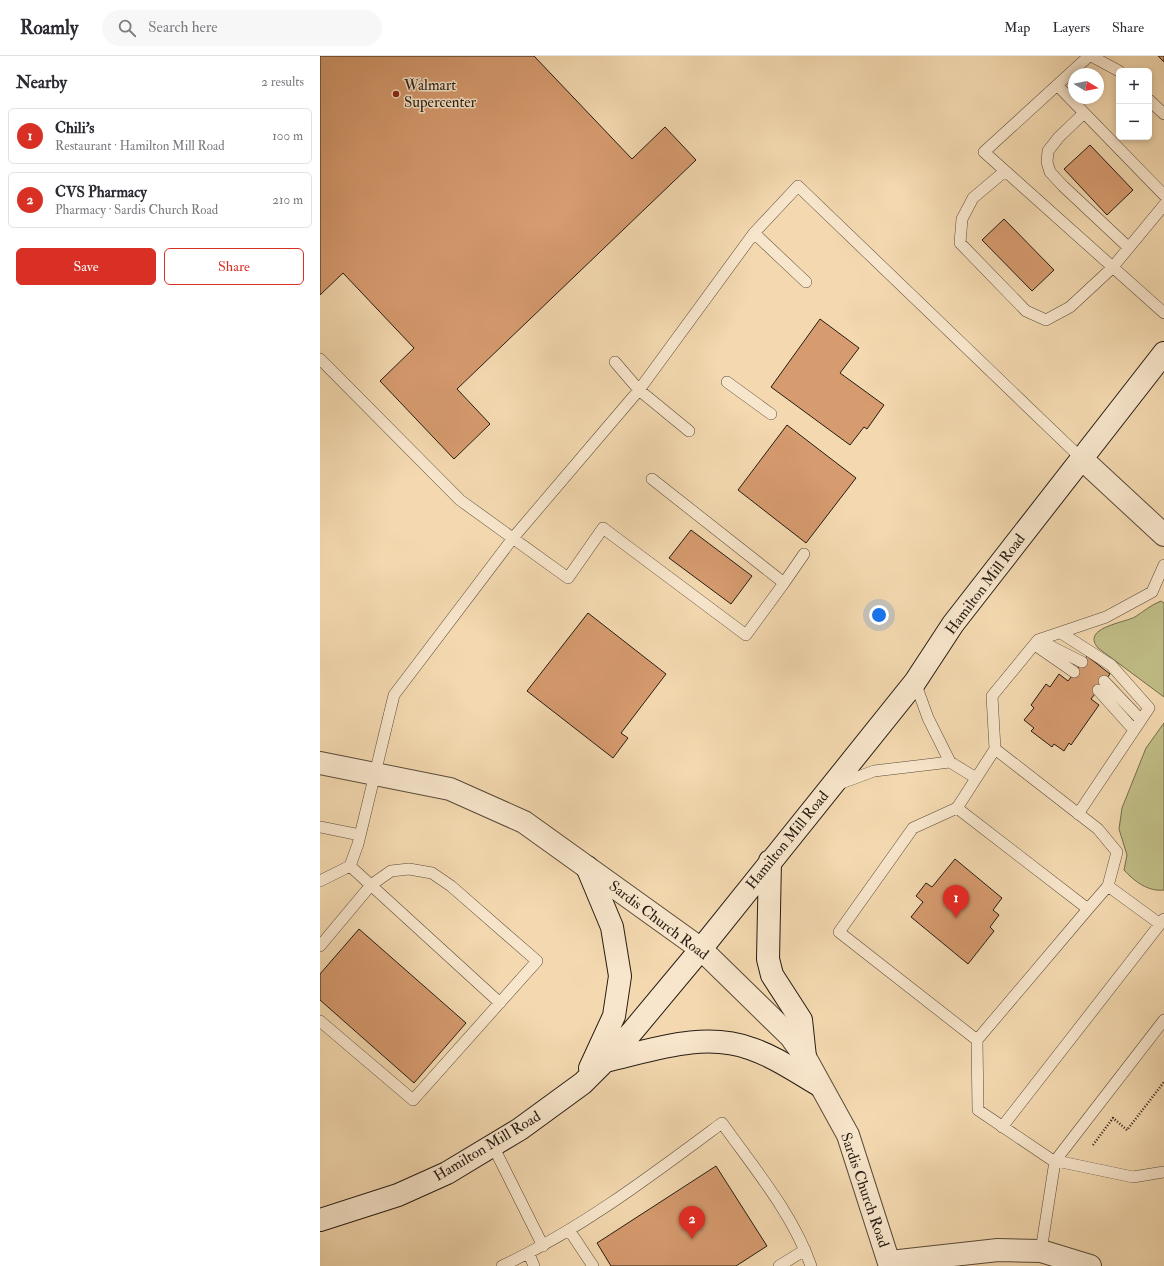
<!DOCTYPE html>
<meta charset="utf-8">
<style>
body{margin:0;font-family:"IM FELL Double Pica",serif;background:#f7f7f7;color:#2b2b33}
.controls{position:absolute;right:12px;top:12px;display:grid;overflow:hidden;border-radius:6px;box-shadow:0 2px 6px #0003}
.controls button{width:36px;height:36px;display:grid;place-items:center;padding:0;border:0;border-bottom:1px solid #e1e1e2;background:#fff;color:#2b2b33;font:20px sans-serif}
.compass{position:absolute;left:748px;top:12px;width:36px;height:36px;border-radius:50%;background:#fff;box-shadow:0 2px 6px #0003;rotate:100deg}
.you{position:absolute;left:559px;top:559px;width:14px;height:14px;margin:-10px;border:3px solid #fff;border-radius:50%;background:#1a73e8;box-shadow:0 0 0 6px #1a73e833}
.badge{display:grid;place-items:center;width:26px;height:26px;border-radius:50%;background:#d93025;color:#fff;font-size:13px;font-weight:700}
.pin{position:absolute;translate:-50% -33px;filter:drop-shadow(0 1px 2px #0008)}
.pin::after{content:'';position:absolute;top:21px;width:14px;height:12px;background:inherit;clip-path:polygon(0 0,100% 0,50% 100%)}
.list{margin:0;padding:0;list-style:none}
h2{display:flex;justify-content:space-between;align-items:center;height:52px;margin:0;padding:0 16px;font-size:17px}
h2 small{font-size:13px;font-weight:400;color:#7c7c81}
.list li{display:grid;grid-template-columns:26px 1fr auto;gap:12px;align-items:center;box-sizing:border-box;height:56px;margin:0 8px 8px;padding:0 8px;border:1px solid #e1e1e2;border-radius:6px}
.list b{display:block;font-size:15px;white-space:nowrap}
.list p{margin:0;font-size:13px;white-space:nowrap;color:#7c7c81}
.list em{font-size:13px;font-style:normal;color:#7c7c81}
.actions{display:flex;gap:8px;padding:12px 16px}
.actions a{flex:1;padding:9px 0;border:1px solid #d93025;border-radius:6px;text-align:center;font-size:14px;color:#d93025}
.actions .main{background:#d93025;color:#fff}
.icon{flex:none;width:22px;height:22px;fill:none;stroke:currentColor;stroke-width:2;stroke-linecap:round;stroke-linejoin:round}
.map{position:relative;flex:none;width:844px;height:1210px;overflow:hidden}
header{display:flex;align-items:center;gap:24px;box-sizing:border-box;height:56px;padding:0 20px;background:#fff;border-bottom:1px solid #e1e1e2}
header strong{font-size:19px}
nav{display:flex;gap:22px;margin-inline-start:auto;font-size:14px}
.search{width:280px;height:36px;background:#f7f7f7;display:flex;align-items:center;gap:10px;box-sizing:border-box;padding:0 14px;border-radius:22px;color:#7c7c81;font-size:15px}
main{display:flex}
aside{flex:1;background:#fff}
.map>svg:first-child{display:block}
.green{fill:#c1be87;stroke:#736d4d}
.building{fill:#d69b6f;stroke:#251c13}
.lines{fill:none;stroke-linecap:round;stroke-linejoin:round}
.service-casing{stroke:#594b3a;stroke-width:12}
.minor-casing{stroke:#594b3a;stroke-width:24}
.tertiary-casing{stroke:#594b3a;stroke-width:24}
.secondary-casing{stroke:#251c13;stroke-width:24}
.path{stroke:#251c13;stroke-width:2.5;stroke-dasharray:1 2;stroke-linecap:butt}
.service{stroke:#f8e6cc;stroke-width:11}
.minor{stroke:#f8e6cc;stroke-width:22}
.tertiary{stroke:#f8e6cc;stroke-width:22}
.secondary{stroke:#f8e6cc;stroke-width:22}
.poi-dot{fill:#8f2418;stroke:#f8e6cc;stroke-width:1.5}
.labels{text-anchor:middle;stroke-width:3;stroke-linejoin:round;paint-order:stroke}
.poi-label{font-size:15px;fill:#251c13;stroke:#f8e6cc;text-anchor:start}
.street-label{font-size:15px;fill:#251c13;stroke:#f8e6cc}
</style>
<header>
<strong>Roamly</strong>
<div class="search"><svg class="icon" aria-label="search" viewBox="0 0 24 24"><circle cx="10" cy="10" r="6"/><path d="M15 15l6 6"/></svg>Search here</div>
<nav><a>Map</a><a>Layers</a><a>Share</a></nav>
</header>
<main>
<aside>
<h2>Nearby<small>2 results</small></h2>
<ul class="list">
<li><span class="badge">1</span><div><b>Chili's</b><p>Restaurant · Hamilton Mill Road</p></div><em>100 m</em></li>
<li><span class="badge">2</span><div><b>CVS Pharmacy</b><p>Pharmacy · Sardis Church Road</p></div><em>210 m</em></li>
</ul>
<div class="actions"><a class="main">Save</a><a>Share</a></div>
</aside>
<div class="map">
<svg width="844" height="1210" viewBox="0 0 844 1210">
<rect width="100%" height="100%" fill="#f4d9b0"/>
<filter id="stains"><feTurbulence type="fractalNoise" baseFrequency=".005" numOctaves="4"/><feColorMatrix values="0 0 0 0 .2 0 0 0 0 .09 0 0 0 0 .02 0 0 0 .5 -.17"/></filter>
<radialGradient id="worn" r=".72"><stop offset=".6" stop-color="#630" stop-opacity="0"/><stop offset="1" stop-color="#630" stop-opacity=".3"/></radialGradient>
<path class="green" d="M841,545L844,547V641L778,592C761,572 803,567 815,561C824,555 831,549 841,545Z
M844,667V834C828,836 814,825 804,814L807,799L799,773L802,752L826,692Z"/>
<path class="building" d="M0,0H214L312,103L345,71L376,104L137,333L170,368L134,403L60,325L94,292L23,217L0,239Z
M838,0H844V6Z
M770,89L813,134L787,159L744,113Z
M684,163L734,214L712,235L662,184Z
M500,263L539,292L520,317L564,349L547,373L544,371L530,389L451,331Z
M467,369L536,422L486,487L418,434Z
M371,474L432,520L411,548L349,502Z
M268,557L346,618L301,677L308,682L293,702L207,635Z
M767,600L790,618L771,643L779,649L751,689L749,687L744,695L734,688L732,691L711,675L714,672L704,664L714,652L711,649L726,628L730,631L739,618L748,625Z
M635,803L682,842L673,854L679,859L670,871L674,875L648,908L591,861L603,846L596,840L606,827L612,831Z
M39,873L146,967L94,1027L0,944V918Z
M396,1110L447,1190L416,1210H291L277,1187Z"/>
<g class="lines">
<defs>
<path id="service" d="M769,0L664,96L844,257
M771,0L799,15
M737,29L844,139
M829,44L844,58
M764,57L739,81L728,95L727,106L730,116L743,130L808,191
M685,115L653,142L642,163L640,187L706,255L726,264L750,251L792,212L844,149
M434,177L486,226
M0,303L140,444L248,522L283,472L426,579L464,527L332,423
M295,306L319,334L369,375
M407,326L451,358
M844,509L832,536L786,561L718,584L672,640L675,693L637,752L593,772L519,876L657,984L658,1054L732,1104L813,1121L844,1116
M464,527L484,498
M741,577L791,609L829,652L758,758
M718,584L762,606
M715,589L754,616
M784,625L821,664
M595,626L608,662L630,706L656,722
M778,634L814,674
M675,693L778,773L797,796L788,830
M519,728L554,715L630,706
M637,752L768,853L788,830L840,868
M0,771L40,779
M0,825L30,810
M0,890L51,829L71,815L89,813L112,817L131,830L217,905L93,1044L0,965
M180,947L30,810L38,788L74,639L193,482L319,334L434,177L478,130L762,403
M657,984L768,853
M682,1071L844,863
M173,1090L223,1190
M249,1174L273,1210
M721,1195L735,1105L844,964
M209,1198L214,1210
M182,1210C261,1173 332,1119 402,1067C434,1112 473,1158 491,1210
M459,1210L485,1194"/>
<path id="minor" d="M762,403L844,479
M0,707L130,733L204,766L381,893
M570,1206L678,1194L721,1195L770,1210"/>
<path id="tertiary" d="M381,893L471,981L485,1001L528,1079L570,1210"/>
<path id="secondary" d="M450,805L448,903L452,919L481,964L485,1001
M267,811L292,871L300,920L294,960L270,1012
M285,1005C333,994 384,975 432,993C456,1001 478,1017 499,1029
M0,1164L78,1139L127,1117L200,1073L263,1027L285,1005L311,977L381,893L595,626L633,568L844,297"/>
</defs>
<use href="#service" class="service-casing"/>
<use href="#minor" class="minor-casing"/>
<use href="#tertiary" class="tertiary-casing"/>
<use href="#secondary" class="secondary-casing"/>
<path class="path" d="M773,1089L793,1062L807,1074L844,1026"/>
<use href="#service" class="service"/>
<use href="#minor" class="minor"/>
<use href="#tertiary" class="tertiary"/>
<use href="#secondary" class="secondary"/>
</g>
<circle class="poi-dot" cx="76" cy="38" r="4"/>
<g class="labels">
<g class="poi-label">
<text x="84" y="34">Walmart<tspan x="84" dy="17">Supercenter</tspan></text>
</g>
<g class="street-label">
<text transform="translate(665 528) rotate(-53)" y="5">Hamilton Mill Road</text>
<text transform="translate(467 784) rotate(-51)" y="5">Hamilton Mill Road</text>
<text transform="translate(339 864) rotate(37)" y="5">Sardis Church Road</text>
<text transform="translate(167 1090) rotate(-31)" y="5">Hamilton Mill Road</text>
<text transform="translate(545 1134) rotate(71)" y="5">Sardis Church Road</text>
</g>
</g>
<rect width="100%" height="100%" filter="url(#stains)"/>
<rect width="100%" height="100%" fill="url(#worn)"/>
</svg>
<div class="controls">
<button>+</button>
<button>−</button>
</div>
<svg class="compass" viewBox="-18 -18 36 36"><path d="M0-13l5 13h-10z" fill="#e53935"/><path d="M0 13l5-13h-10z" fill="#7c7c81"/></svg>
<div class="you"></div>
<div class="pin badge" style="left:636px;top:862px">1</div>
<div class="pin badge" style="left:372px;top:1183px">2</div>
</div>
</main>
